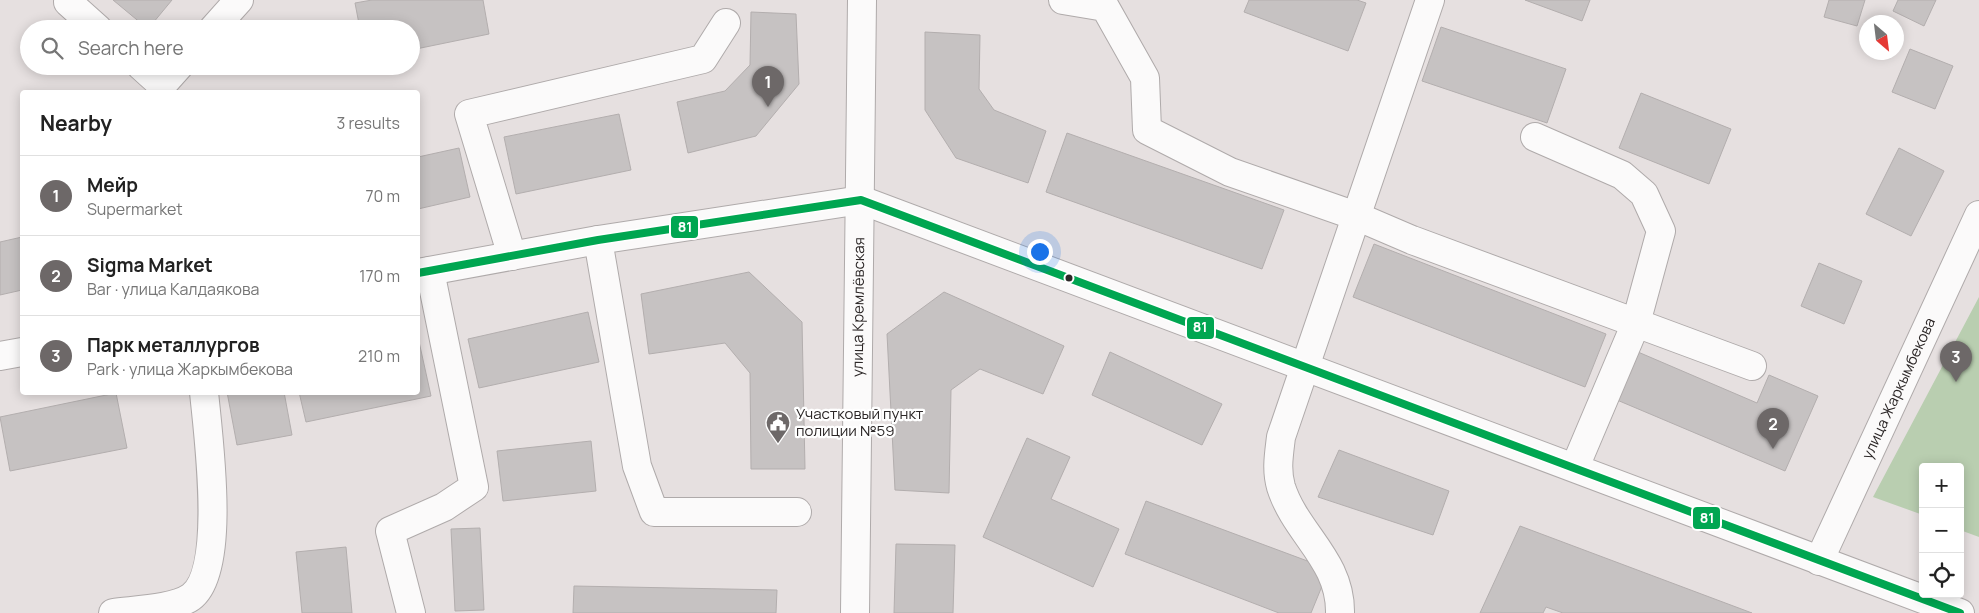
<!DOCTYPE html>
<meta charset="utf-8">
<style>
body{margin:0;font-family:Manrope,sans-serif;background:#f6f6f6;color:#222}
.controls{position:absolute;right:15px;bottom:15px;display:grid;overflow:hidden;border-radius:5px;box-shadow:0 2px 12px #0003}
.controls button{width:45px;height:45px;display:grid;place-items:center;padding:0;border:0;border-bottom:1px solid #e0e0e0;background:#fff;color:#222;font:25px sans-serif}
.compass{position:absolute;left:1859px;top:15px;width:45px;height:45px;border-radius:50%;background:#fff;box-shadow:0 2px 12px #0003;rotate:152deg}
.you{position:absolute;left:1039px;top:251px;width:18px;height:18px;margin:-12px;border:4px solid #fff;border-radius:50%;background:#1a73e8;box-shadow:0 0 0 8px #1a73e833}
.badge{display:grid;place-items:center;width:32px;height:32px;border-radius:50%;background:#6d6868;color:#fff;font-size:16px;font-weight:700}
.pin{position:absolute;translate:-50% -41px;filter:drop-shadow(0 1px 2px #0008)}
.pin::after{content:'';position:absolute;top:26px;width:18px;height:15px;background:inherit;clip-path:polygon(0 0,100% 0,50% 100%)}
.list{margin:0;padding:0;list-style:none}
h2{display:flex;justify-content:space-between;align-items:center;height:65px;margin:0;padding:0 20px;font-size:21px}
h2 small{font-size:16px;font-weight:400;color:#767676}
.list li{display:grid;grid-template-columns:32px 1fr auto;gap:15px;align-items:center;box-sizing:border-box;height:80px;padding:0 20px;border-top:1px solid #e0e0e0}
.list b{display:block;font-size:19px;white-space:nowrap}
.list p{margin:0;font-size:16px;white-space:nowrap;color:#767676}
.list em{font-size:16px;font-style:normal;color:#767676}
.icon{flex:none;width:28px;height:28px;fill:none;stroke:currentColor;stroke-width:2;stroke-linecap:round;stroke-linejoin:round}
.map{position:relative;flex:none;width:1979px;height:613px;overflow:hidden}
.search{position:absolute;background:#fff;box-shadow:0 2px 12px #0003;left:20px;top:20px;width:400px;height:55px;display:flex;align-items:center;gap:12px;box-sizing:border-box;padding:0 18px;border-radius:28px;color:#767676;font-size:19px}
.panel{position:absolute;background:#fff;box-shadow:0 2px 12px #0003;left:20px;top:90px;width:400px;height:305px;border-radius:5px}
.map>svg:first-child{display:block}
.green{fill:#b9ceb0}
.building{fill:#c6c2c2;stroke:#b3aeae}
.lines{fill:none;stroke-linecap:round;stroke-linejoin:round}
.minor-casing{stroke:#afaaaa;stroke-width:30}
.minor{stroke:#fbfafa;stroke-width:28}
.bus-1-casing{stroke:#fff;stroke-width:11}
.bus-1{stroke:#00a651;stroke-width:8}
.bus-dot{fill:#2c2727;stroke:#fff;stroke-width:2}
.labels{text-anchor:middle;stroke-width:4.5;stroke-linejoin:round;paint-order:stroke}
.street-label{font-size:15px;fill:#2c2727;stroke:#fff}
.poi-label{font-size:15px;fill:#2c2727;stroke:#fff;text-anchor:start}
.line-badge{stroke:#fff;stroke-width:2}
.badge-label{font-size:14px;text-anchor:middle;font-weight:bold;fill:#fff}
</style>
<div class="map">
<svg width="1979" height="613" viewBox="0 0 1979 613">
<rect width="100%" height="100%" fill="#e6e0e0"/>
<path class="green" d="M1979,297V537L1960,530V467H1923V515L1873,497Z"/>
<path class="building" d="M113,0H172L148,29Z
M372,0H483L489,34L411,50V29H360L355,3Z
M1249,0H1357L1366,3L1348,51L1244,12Z
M1525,0H1590L1582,21Z
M1829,0H1865L1857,26L1824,17Z
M1898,0H1936L1924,26L1893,11Z
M751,12L796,14L799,84L756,136L688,153L677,102L725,91L750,65Z
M1441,27L1566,69L1547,123L1422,81Z
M925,32L980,35L979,89L994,110L1046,131L1028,183L956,158L925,110Z
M1910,49L1953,66L1935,109L1892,92Z
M1641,93L1731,129L1709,184L1619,148Z
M619,114L631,170L516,194L504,137Z
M1067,133L1284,210L1262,269L1046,192Z
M459,148L470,197L418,209V157Z
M1899,148L1944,171L1911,236L1866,214Z
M22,237V290L0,295V242Z
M1374,244L1606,334L1585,387L1353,297Z
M1819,263L1862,281L1844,324L1801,306Z
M749,272L802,322L805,469H751L750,373L725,343L649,354L641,294Z
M944,292L1064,346L1043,394L980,369L951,390L949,493L895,490L887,334Z
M588,312L599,362L479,388L468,339Z
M418,337L431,396L306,422L299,392H418Z
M1110,352L1222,404L1202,445L1092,395Z
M1638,352L1757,403L1769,375L1818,396L1785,471L1617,400Z
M227,392H284L292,435L237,445Z
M116,393L127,448L10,471L0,417Z
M1027,438L1070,457L1051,499L1119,529L1093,587L983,537Z
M591,441L596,491L503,501L497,451Z
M1339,450L1449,491L1433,535L1318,497Z
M1146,501L1329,569L1311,613H1279L1125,554Z
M1520,526L1752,613H1563L1546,607L1543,613H1480Z
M480,528L484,610L455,611L451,529Z
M896,544L955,545L953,613H894Z
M346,547L352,613H302L296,552Z
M574,586L777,590L776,613H573Z"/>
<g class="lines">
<defs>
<g id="minor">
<path d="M70,0L68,2L98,29"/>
<path d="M1063,0L1105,7L1145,78L1147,130L1230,172L1356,216L1412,240L1636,323L1661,231L1644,194L1622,175L1535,137"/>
<path d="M213,29L239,0"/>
<path d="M141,66L162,85L179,66"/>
<path d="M598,240L637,466L654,512H797"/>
<path d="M512,256L469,114L703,59L726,23"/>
<path d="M418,273L598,240L861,200L1960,613"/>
<path d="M0,356L22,352"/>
<path d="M1575,467L1636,323L1752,366"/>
<path id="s1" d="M1819,561L1979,215"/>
<path d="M113,613C134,610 174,609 191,597C227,571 208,435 204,392"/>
<path d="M411,613L390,531L444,507L474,487L430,271"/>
<path id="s2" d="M855,613L862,0"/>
<path d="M1340,613C1341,560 1296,534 1281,487C1276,470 1279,454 1281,437L1430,0"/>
</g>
</defs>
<use href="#minor" class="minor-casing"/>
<use href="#minor" class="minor"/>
<defs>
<path id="bus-1" d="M418,273L598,240L861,200L1960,613"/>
</defs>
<use href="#bus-1" class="bus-1-casing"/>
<use href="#bus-1" class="bus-1"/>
</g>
<defs>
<symbol id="civic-pin" viewBox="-11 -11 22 30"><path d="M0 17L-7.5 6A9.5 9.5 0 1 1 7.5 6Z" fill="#6d6868" stroke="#fff"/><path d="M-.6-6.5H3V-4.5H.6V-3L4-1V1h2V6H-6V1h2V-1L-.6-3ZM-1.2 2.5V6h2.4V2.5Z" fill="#fff"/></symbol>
</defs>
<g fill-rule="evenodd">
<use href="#civic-pin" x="764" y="409" width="28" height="38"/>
</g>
<circle class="bus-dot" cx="1069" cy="278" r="4.5"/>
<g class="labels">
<g class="street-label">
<text dy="5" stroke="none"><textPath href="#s2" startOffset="306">улица Кремлёвская</textPath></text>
<text dy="5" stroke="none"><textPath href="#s1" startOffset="190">улица Жаркымбекова</textPath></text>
</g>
<g class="poi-label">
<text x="796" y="419">Участковый пункт<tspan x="796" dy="17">полиции №59</tspan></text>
</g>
</g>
<g class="line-badge">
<rect x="670" y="215" width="29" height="24" rx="5" fill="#00a651"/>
<rect x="1186" y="316" width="29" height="24" rx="5" fill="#00a651"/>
<rect x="1692" y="506" width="29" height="24" rx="5" fill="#00a651"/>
</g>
<g class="badge-label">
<text x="685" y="232">81</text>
<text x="1200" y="332">81</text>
<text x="1707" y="523">81</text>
</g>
</svg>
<div class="controls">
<button>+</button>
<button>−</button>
<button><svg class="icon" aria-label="locate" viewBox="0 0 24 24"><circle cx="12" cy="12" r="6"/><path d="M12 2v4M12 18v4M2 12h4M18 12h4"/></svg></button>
</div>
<svg class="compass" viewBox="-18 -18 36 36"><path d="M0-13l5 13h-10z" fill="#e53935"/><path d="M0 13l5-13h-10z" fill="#767676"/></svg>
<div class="you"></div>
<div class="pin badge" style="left:768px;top:107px">1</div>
<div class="pin badge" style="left:1773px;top:449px">2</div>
<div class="pin badge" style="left:1956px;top:382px">3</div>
<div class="search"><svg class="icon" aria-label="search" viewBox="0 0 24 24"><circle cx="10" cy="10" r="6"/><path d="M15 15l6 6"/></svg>Search here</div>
<section class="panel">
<h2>Nearby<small>3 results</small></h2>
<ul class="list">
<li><span class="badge">1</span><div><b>Мейр</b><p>Supermarket</p></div><em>70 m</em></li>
<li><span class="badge">2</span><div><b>Sigma Market</b><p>Bar · улица Калдаякова</p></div><em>170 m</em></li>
<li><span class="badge">3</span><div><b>Парк металлургов</b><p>Park · улица Жаркымбекова</p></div><em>210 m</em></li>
</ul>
</section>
</div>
